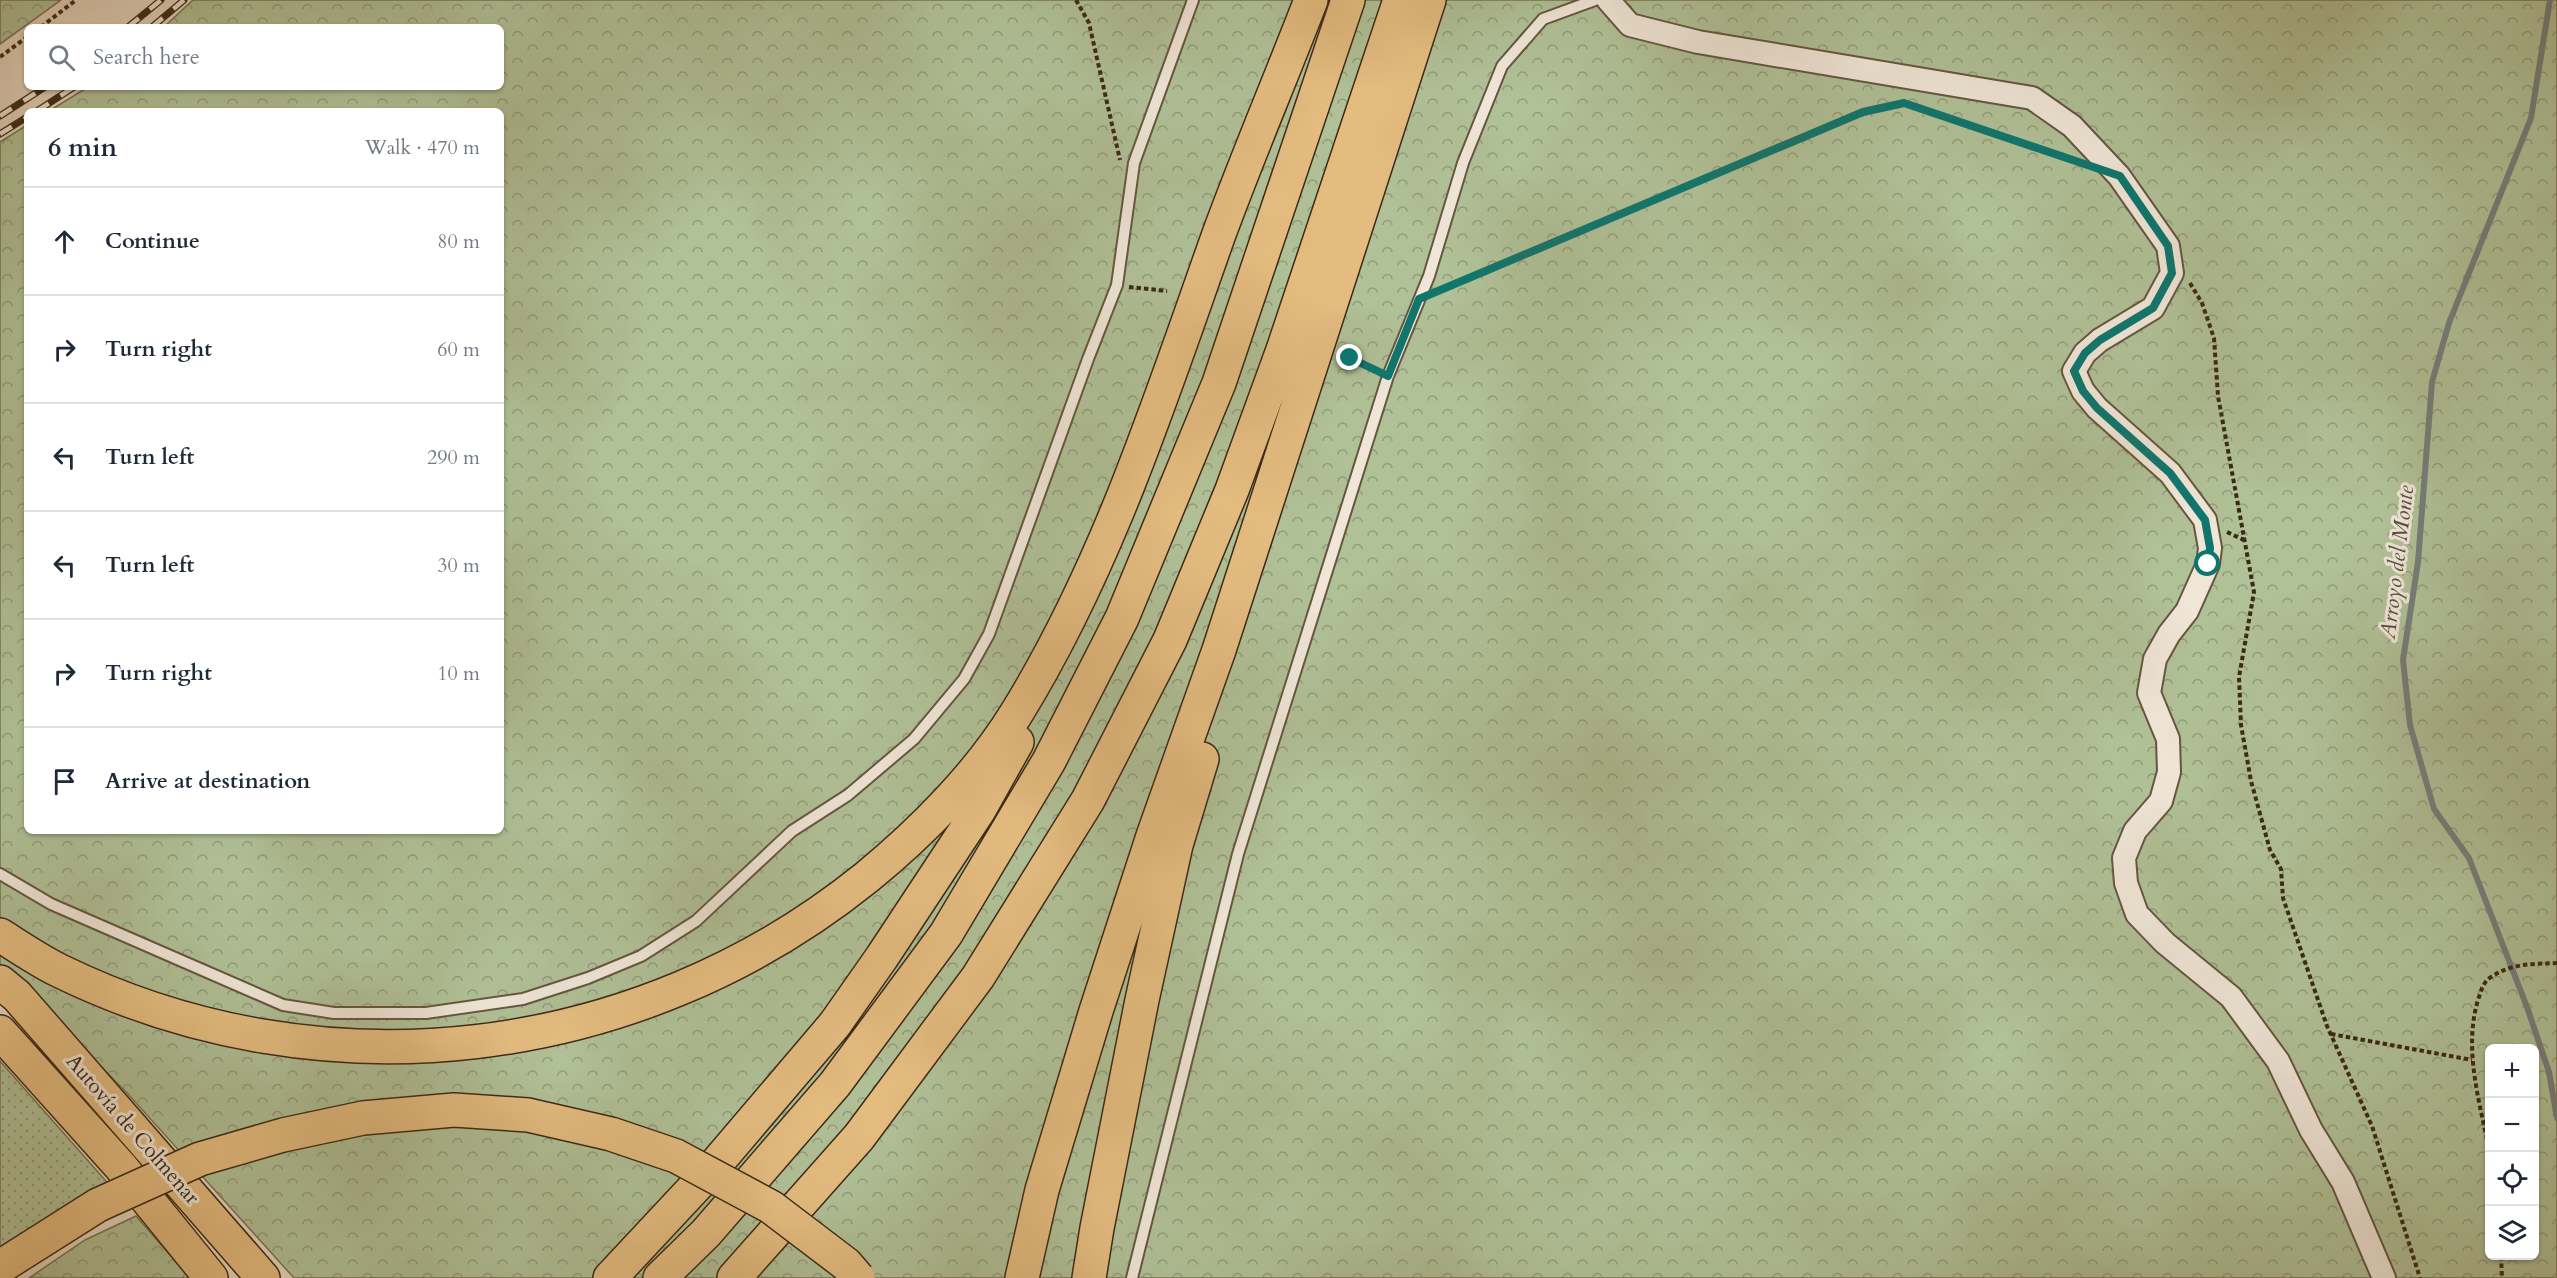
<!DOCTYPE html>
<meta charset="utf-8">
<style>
body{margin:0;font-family:Cardo,serif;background:#f2f2f3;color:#1f2937}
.controls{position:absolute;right:18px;bottom:18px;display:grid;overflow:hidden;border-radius:9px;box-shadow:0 2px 4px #0004}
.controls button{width:54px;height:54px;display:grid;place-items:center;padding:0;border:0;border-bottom:2px solid #e0e1e3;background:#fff;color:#1f2937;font:30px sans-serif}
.stop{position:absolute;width:18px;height:18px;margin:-14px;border:4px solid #0f766e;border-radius:50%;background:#fff}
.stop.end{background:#0f766e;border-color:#fff;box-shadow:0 2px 6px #0008}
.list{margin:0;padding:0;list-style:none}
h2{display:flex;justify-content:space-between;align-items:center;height:78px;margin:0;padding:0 24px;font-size:26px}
h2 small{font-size:20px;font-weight:400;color:#747a83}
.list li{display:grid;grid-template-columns:39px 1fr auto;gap:18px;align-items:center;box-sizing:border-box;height:108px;padding:0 24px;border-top:2px solid #e0e1e3}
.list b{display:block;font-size:22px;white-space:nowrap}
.list em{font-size:20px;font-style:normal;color:#747a83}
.icon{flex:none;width:33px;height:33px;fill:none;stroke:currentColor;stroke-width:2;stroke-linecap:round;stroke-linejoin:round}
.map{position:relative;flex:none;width:2557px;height:1278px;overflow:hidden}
.search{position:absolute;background:#fff;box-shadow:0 2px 4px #0004;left:24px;top:24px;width:480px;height:66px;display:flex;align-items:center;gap:15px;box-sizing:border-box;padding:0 21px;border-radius:9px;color:#747a83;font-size:22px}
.panel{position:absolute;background:#fff;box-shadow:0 2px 4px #0004;left:24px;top:108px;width:480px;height:726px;border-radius:9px}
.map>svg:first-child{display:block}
.grass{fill:url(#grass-dots);stroke:#767556;stroke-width:1.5}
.forest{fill:url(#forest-crowns);stroke:#767556;stroke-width:1.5;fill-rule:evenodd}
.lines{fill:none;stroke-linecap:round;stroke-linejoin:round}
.stream{stroke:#767e7b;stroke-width:6}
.lane-casing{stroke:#665641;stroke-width:14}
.street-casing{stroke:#665641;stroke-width:26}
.highway-casing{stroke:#3b2a16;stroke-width:36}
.path{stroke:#3b2a16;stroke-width:4;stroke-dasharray:4.5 3;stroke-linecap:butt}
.lane{stroke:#efe6d7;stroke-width:10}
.street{stroke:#efe6d7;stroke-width:22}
.highway{stroke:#e4bc80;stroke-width:33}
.rail-casing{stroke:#3b2a16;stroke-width:7}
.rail{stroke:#efe6d7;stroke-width:4.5;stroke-dasharray:14;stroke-linecap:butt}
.highway-bridge-casing{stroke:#3b2a16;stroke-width:36;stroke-linecap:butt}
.highway-bridge{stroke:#e4bc80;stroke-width:33}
.route{stroke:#0f766e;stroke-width:8}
.labels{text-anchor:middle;stroke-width:6;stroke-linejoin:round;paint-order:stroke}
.street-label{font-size:21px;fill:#3b2a16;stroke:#efe6d7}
.water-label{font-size:22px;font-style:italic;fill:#544d40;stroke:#efe6d7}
</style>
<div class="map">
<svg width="2557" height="1278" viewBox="0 0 2557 1278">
<defs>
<pattern id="grass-dots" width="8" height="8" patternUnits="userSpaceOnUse" patternTransform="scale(1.5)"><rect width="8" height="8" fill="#b0c097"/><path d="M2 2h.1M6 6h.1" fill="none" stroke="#909c7a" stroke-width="1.8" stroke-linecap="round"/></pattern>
<pattern id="forest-crowns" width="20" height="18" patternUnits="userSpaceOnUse" patternTransform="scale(1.5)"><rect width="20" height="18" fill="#b0c097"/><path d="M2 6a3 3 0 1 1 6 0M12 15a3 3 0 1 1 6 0" fill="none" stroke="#909c7a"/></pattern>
</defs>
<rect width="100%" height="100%" fill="#e7d8c1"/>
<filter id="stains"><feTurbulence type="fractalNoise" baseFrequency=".00333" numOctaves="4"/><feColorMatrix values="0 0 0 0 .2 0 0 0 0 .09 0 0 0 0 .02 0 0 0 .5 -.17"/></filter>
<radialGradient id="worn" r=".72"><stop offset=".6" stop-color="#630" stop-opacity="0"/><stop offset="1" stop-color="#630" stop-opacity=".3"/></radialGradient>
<path class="grass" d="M0,1061L113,1189L0,1253Z"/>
<path class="forest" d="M0,0H61L0,44Z
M193,0H2557V1278H294L128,1094L0,965V142L27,125V831H501V111H49L88,87H501V27H164ZM2490,1048H2534V1256H2490Z
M136,1216L190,1278H29L85,1240Z"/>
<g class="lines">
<path class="stream" d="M2550,0L2531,118L2449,323L2432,382L2418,562L2403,660L2410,725L2434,809L2469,858L2527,1007L2549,1072L2557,1118"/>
<defs>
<path id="lane" d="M0,874L51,904L283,1005L334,1013H426L523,999L588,978L641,956L696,921L792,831L848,795L914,739L964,679L989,634L1088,359L1117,285L1134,163L1193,0
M1132,1278L1238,854L1388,376L1429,276L1463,163L1502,66L1543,19L1595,0"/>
<path id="street" d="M1608,0L1630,25L1698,42L2032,98L2072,126L2119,176L2168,246L2172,273L2153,308L2100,340L2085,353L2074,371L2083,391L2097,408L2170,473L2205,520L2210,548L2208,564L2187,611L2169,634L2155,659L2149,693L2168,739L2169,772L2161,801L2135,831L2124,858L2126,883L2137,914L2165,943L2231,997L2278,1061L2311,1130L2343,1182L2384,1278"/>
<path id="highway" d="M0,935C19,947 38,960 58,970C323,1100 638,1062 867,877C922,832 979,774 1016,714C1108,565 1161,397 1219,234C1248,155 1281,78 1311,0
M0,982L17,996L263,1278
M0,1032L121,1167L211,1278
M610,1278L710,1171L835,1024L882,957L979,810L1017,742
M660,1278L706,1233L835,1084L946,934L1049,761L1122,618L1219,383L1348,0
M734,1278L859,1137L978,977L1088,800L1170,640L1232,490L1283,350L1400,0
M1022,1278L1042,1190L1096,1011L1153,836L1219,650L1429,0
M1089,1278L1097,1228L1142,1000L1176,845L1202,759"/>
</defs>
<use href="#lane" class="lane-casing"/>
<use href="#street" class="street-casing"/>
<use href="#highway" class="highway-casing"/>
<path class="path" d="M1076,0L1089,23L1120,160
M41,27L76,0
M0,57L27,37
M2190,283L2202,303L2214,338L2218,396L2254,592L2239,677L2241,725L2251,781L2270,850L2281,869L2283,898L2295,933L2327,1026L2372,1126L2420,1278
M1129,287L1167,291
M1437,292L1863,112L1904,103L2075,161
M1350,358L1377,371
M2227,532L2246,541
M2331,1034L2472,1060
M2490,1154C2480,1103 2463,1050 2478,1000C2481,991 2483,982 2491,977C2512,963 2533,964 2557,963
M2501,1256L2502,1278"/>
<use href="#lane" class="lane"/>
<use href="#street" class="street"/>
<use href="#highway" class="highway"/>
<defs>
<path id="rail" d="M128,27L161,0
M152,27L184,0
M37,111L74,87
M0,116L45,87
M0,134L27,117"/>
</defs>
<use href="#rail" class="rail-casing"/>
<use href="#rail" class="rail"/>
<defs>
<path id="highway-bridge" d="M0,1267L98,1205L200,1159L283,1135L363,1118L454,1110L528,1115L611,1134L676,1156L771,1207L846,1264L858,1278"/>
</defs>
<use href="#highway-bridge" class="highway-bridge-casing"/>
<use href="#highway-bridge" class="highway-bridge"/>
</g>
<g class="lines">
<path class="route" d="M1350,358L1388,376L1419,299L1863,112L1904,103L2120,176L2168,246L2172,273L2153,308L2100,340L2085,353L2074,371L2083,391L2097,408L2170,473L2205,520L2210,548L2208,564"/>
</g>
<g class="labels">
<g class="street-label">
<text transform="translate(133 1129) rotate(49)" y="7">Autovía de Colmenar</text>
</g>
<g class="water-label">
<text transform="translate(2396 562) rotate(-83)" y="8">Arroyo del Monte</text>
</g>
</g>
<rect width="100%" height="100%" filter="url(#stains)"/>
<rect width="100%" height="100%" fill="url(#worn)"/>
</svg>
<div class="controls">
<button>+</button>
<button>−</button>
<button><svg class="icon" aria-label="locate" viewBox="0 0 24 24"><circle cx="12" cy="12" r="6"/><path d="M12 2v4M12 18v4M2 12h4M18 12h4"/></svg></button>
<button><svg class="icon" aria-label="layers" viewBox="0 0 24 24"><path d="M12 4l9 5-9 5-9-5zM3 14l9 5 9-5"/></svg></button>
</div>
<div class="stop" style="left:2208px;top:564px"></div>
<div class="stop end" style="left:1350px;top:358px"></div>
<div class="search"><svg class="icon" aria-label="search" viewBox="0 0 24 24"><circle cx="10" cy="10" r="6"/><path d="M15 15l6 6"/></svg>Search here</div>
<section class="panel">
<h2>6 min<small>Walk · 470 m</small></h2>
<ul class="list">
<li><svg class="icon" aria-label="ahead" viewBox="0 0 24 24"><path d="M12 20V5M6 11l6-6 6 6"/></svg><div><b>Continue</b></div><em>80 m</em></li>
<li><svg class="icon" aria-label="right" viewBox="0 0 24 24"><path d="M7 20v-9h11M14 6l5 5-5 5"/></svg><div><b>Turn right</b></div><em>60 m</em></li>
<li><svg class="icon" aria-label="left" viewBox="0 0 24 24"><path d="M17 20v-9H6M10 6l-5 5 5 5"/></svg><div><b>Turn left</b></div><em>290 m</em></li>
<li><svg class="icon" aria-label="left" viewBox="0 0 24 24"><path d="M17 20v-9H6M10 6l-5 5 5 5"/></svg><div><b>Turn left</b></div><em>30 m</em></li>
<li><svg class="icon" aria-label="right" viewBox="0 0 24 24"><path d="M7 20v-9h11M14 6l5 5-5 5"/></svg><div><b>Turn right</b></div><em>10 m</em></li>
<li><svg class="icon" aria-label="arrive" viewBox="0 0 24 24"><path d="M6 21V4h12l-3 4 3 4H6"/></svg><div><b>Arrive at destination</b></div></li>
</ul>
</section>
</div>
